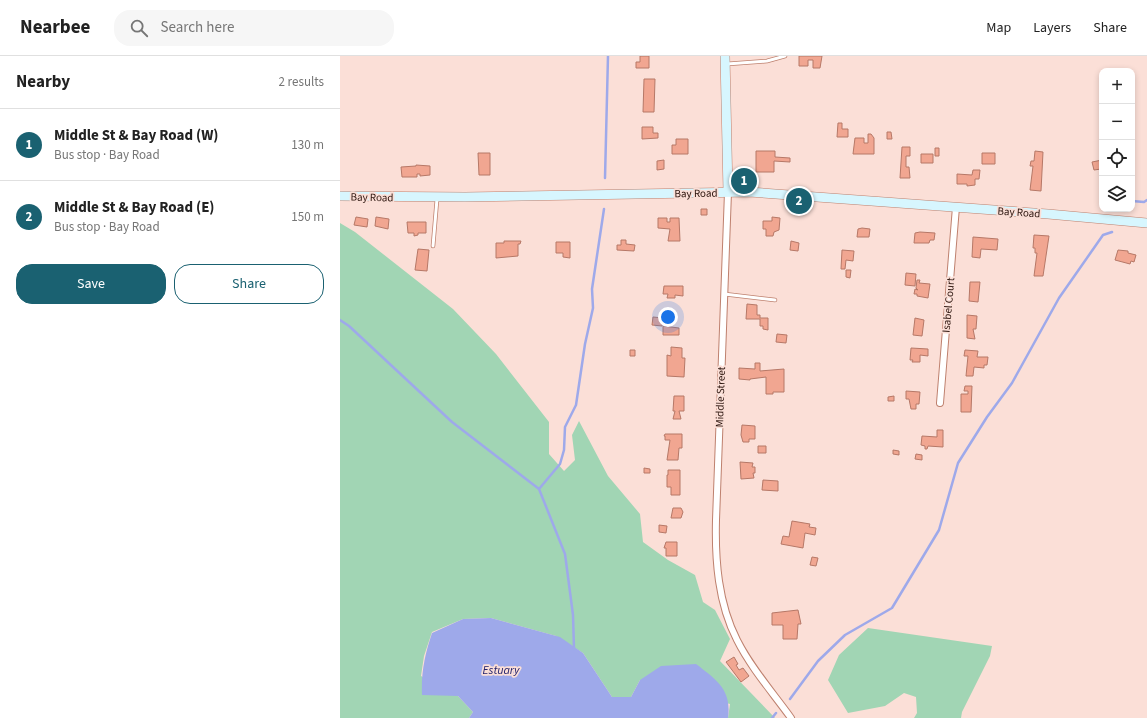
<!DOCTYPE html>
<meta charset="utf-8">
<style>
body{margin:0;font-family:"Source Sans 3",sans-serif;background:#f6f6f6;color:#222}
.controls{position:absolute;right:12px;top:12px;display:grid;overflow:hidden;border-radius:8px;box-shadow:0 2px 6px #0003}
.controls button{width:36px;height:36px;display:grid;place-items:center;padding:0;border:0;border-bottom:1px solid #e0e0e0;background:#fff;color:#222;font:20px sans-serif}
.you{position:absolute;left:328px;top:261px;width:14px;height:14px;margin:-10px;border:3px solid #fff;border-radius:50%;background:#1a73e8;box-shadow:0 0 0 6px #1a73e833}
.badge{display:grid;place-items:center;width:26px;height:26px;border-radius:50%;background:#1a6171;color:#fff;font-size:13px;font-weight:700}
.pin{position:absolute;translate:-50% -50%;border:2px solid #fff;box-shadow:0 1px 4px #0006}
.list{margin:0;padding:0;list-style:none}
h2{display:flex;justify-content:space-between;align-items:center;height:52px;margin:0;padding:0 16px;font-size:17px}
h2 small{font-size:13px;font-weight:400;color:#767676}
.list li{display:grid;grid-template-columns:26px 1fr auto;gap:12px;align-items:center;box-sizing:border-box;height:72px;padding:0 16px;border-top:1px solid #e0e0e0}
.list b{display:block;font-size:15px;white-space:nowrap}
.list p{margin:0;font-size:13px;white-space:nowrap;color:#767676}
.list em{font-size:13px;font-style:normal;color:#767676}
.actions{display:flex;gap:8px;padding:12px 16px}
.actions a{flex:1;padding:9px 0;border:1px solid #1a6171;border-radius:16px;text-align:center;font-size:14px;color:#1a6171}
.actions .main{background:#1a6171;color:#fff}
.icon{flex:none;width:22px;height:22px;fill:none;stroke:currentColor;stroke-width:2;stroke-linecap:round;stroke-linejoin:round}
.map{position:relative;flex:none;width:807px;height:662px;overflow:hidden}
header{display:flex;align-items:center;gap:24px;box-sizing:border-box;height:56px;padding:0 20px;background:#fff;border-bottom:1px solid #e0e0e0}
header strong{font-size:19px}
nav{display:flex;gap:22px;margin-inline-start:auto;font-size:14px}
.search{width:280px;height:36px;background:#f6f6f6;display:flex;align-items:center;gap:10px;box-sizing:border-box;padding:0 14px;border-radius:16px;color:#767676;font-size:15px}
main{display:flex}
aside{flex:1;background:#fff}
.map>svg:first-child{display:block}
.green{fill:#a1d5b4}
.water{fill:#9ea9ea}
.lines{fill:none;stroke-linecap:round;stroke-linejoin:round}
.stream{stroke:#9ea9ea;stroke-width:2.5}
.building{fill:#f1a691;stroke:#b67867}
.service-casing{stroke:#be806e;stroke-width:4.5}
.minor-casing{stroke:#be806e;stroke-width:8}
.secondary-casing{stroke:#be806e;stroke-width:10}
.service{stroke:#fff;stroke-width:3}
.minor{stroke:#fff;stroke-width:6}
.secondary{stroke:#d7f6fe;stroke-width:9}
.labels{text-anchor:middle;stroke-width:3.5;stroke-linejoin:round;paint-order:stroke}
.street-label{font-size:11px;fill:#2a130c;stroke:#fbdfd7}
.water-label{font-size:12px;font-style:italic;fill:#22216b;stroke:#fbdfd7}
</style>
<header>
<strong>Nearbee</strong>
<div class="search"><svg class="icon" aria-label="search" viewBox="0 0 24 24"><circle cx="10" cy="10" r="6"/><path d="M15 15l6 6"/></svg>Search here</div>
<nav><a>Map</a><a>Layers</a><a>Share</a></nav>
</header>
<main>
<aside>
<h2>Nearby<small>2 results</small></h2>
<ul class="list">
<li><span class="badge">1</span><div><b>Middle St &amp; Bay Road (W)</b><p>Bus stop · Bay Road</p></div><em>130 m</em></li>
<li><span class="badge">2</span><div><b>Middle St &amp; Bay Road (E)</b><p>Bus stop · Bay Road</p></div><em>150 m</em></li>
</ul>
<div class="actions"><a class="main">Save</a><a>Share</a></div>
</aside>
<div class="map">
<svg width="807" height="662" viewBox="0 0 807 662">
<rect width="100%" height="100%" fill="#fbdfd7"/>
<path class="green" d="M0,167L15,176L113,253L156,298L209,366V398L224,415L235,404L232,379L239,365L268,420L300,458L303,486L328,504L355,519L363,546L375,554L390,583L380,605L435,662H388L390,648L300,624L291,641H272L243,597L216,580L151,562L123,563L92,576L84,600L81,620L118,640L133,656L129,662H0Z
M528,572L652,590L650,600L622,656L621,662H574L577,657L576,641L564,637L545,650L508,657L488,624L499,599Z"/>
<path class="water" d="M151,562L220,581L243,597L272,641H291L300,624L321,610L356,608C377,624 392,634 388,662H129L133,656L118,640L82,639C81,616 85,598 92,577L123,563Z"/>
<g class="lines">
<path class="stream" d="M265,122L268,0
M792,145L804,146L807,144
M0,264L9,270L112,366L199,433L225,498L233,559L234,593
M199,433L220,408L224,394L225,371L236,349L245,288L253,252L252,233L264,153
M450,643L478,605L505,579L552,552L599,474L618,407L647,361L672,327L719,242L763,179L772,176
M432,662L436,657"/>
</g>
<path class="building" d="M300,0H309V12H296V6H300Z
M459,0H482L480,12H473V4H468V10H459Z
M304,23H315L314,56H303Z
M498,67H502V73H508V81H497Z
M302,71H313V77H318V82L302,83Z
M547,76H551L552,83H547Z
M528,78H531L534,82V98H513L515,82H524V87H528Z
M336,83H348V98H332V89H336Z
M562,91H570V100H566V111H569L570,122H560Z
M595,92H599V100H595Z
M416,95H435V101L450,102V106L434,105V116H416Z
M695,95L703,96L701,135L690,134L693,110H690L691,105H694Z
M138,97H150V119H139Z
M642,97H655V108H642Z
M581,98H593V107H581Z
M324,104V113L317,114V105Z
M762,104V116L761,113L754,114L752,106Z
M76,109L90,110V119L80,120V118H77V121H62L61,111L76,110Z
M633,114H640L639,123H635V129L627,130V128H617V118L632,119Z
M361,153H367V159H361Z
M16,161L28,163L27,171L14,169Z
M36,161L49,163L48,173L35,170Z
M432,161L440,162L439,174L434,176L433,180H426V173H423V165H432Z
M318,162H327V166H330V162H339L340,185H328L330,173L318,172Z
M67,166H86V177H78V179L74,180V177H68Z
M522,172L530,173L529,181H517L518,173Z
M580,176L595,177L594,184H590L589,187H574L575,177Z
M694,179L709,180L703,220H694L697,197H695V192H693Z
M633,181L658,183L657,194L641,193L640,202L632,201Z
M281,184H286V188L295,189L294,195L277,194V189H281Z
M164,185H181L180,188H178V200L156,202V187H164Z
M451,185L459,187L458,195L450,194Z
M216,186H230V202L223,201V197H216Z
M78,193L89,194L87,215L75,214Z
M502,194L514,195L513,205L506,204L505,213H501Z
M778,194L788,195V197L796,199L794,206L791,205L790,208L775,204Z
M506,214H511L510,222L506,221Z
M566,217L576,218L575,230L565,229Z
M577,224H580L579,227L590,228L588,242L577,240V238H574L575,233L578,234L576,232Z
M630,226H640L638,246L629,245Z
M324,230H343V240L335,239V242H327L328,238H323Z
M407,248L417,249V259H420V262H428V274L423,273V270H420V263H406Z
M627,259L637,260L636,273H633L635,283L627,282Z
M313,261L323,262L322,270L312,269Z
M575,262L584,264L582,280L573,279Z
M323,270L339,272V279H323Z
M437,278L447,279L446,287L436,286Z
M331,291L342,292V302H345L344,321L327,320V299L331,300Z
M571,292L588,293V300L580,299V306H572L573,304H570Z
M290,294H295V300H290Z
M625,294L638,295L637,301H648L647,309H644V312L634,311L633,320H626L628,300H624Z
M415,307H420V315L444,313V336H433V338H426V321L410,323V324L399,323V312L415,313Z
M625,330H632L631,356H621V338H628V335H624Z
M566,335L580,336L579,348H576V353H571L569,343H566Z
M334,340H344V355H339L341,363H333L335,355H333Z
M554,340V345H548V341Z
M402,369L415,370V383H409V386H403L401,379Z
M597,374H603V391L588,390L587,393H585V390L581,389L582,380L597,381Z
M325,378H342V392H339L338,404H327L330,384H325V380H324Z
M418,390H426V397H418Z
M553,394L559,395V399L553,398Z
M576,398L582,399V404L575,403Z
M400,406L413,407L412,411H415V417H413L414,422L401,423Z
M304,412L310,413V417H304Z
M328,414H340V439H331V431H327V419H328Z
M423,424L438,425V435L422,434Z
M333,452H341L343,456L341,462H331Z
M452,465L470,468L469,471L476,472L475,479L465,477L463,492L441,488L443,480L449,481Z
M319,469L327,470L326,477L319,476Z
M326,486H337V500H326V492H324Z
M472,501L478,502L476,510L470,509Z
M458,554L461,568H458L457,583H443V569H432V557Z
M394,601L398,608L396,609L399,614L403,612L409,620L401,626L386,606Z"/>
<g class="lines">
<defs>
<path id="service" d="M387,8L427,5L445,0
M93,190L97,143
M384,238L435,244"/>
<path id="minor" d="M388,136L376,464C375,504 378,547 397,584C411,612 433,637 451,662
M600,347L616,151"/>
<path id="secondary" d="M385,0L388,136
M0,140L125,141L409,136L708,158L807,167"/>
</defs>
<use href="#service" class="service-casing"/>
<use href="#minor" class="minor-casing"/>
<use href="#secondary" class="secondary-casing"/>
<use href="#service" class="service"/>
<use href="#minor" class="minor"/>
<use href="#secondary" class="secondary"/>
</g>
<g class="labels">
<g class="street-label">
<text transform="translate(356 137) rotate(-1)" y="4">Bay Road</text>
<text transform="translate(32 141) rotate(1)" y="4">Bay Road</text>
<text transform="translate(679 156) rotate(4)" y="4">Bay Road</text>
<text transform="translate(608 249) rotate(-85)" y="4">Isabel Court</text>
<text transform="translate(380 341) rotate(-88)" y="4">Middle Street</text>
</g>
<g class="water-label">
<text x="161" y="618">Estuary</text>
</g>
</g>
</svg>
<div class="controls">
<button>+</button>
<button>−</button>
<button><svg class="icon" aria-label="locate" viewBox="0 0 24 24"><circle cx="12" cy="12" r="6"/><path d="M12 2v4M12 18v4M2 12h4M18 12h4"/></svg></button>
<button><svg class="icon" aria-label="layers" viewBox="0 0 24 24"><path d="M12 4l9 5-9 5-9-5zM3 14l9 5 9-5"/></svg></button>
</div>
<div class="you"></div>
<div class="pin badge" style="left:404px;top:125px">1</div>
<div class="pin badge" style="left:459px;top:145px">2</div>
</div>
</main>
